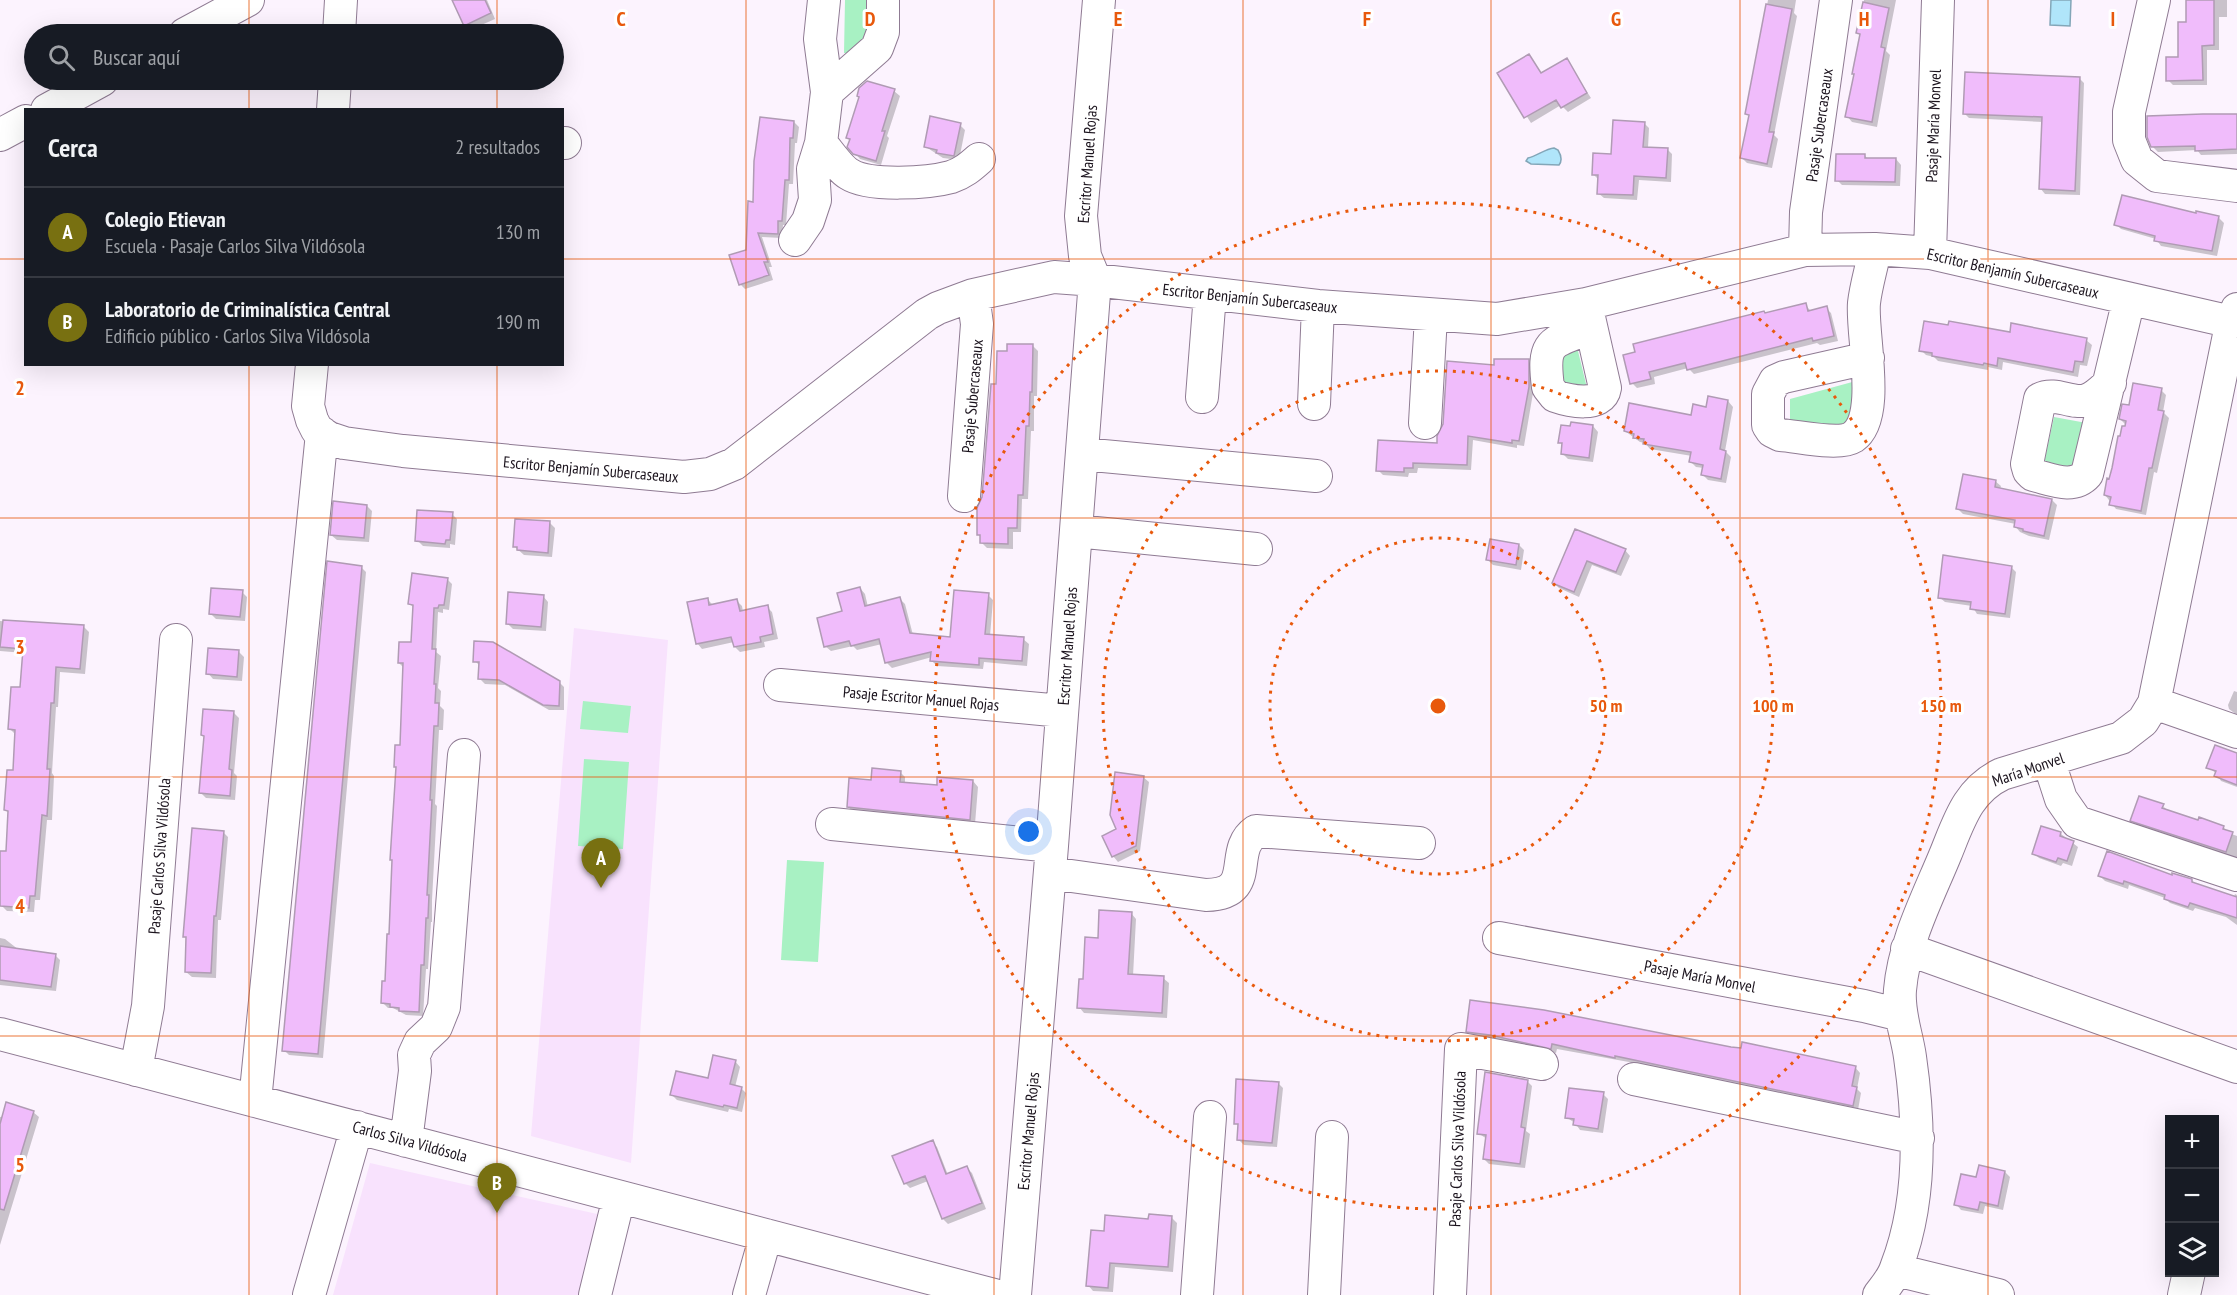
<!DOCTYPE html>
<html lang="es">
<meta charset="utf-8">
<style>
body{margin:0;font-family:"PT Sans Narrow",sans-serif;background:#20242c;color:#f1f3f6}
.controls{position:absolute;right:18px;bottom:18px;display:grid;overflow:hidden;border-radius:0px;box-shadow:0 6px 24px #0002}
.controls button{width:54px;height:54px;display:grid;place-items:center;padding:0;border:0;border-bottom:2px solid #363941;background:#171b24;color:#f1f3f6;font:30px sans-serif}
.you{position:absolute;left:1029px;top:832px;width:21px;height:21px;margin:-15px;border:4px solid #fff;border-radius:50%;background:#1a73e8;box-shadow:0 0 0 9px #1a73e833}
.badge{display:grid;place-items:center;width:39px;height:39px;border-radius:50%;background:#787011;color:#fff;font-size:20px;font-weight:700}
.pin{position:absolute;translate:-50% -50px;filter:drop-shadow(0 2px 3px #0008)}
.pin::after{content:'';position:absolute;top:32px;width:21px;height:18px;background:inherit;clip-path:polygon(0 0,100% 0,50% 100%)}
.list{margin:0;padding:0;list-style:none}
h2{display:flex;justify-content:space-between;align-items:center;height:78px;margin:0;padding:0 24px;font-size:26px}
h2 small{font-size:20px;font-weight:400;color:#9ea1a6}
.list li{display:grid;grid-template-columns:39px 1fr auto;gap:18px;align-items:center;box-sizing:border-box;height:90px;padding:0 24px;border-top:2px solid #363941}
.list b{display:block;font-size:22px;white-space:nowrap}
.list p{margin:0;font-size:20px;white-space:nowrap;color:#9ea1a6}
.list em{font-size:20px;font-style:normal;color:#9ea1a6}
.icon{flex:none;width:33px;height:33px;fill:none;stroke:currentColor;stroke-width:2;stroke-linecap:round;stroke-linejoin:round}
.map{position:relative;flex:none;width:2237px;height:1295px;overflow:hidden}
.search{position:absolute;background:#171b24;box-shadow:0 6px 24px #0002;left:24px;top:24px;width:540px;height:66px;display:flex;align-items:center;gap:15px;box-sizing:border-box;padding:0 21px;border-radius:33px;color:#9ea1a6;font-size:22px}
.panel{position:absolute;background:#171b24;box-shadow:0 6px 24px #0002;left:24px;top:108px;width:540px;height:258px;border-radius:0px}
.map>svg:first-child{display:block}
.built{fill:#f8e2fd}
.green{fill:#a8f1c3}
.water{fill:#b0e5fa;stroke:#83a6b8;stroke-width:1.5}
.shadow{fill:#0003}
.building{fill:#f0bcfb;stroke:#b09bb4;stroke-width:1.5}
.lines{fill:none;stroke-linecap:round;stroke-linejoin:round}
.minor-casing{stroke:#8f7b93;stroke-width:34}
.minor{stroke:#fff;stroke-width:32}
.grid{fill:none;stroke:#e8590c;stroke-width:1.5;stroke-opacity:0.55}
.ring{fill:none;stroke:#e8590c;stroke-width:3;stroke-dasharray:3 6}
.labels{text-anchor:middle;stroke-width:6;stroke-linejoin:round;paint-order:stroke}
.street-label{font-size:16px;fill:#1b131d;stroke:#fff}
.grid-label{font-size:20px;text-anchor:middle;font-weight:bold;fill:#e8590c;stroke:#fff;stroke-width:6;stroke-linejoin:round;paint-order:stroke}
.centre{fill:#e8590c;stroke:#fff;stroke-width:3}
.ring-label{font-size:18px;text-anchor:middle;font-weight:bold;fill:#e8590c;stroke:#fff;stroke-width:6;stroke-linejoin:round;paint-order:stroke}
</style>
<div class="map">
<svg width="2237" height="1295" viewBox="0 0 2237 1295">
<rect width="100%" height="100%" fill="#fcf3fe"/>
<path class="built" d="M574,628L668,640L631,1163L531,1136Z
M370,1163L606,1216L585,1295H333Z"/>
<path class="green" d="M845,0H868L867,53H844Z
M1577,347L1587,388L1561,385V349Z
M1856,381L1848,439L1790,430V399Z
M2054,417L2092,424L2082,475L2043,467Z
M583,701L631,706L628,733L580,729Z
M584,759L629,762L623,849L578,846Z
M787,860L824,862L818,962L781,960Z"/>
<path class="water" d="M2051,0H2071L2070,26L2050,25Z
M1554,148L1558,150C1561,155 1563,160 1559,165L1531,164L1526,161L1528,158C1537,156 1545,149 1554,148Z"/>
<path class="shadow" d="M454,0H487L495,19L470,30L465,25Z
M1768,0H1796L1794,13L1797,16L1774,135L1778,139L1772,168L1747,163L1742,158L1750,117L1747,113Z
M1864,0H1896L1886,51L1890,55L1877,127L1852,122L1847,116L1861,37L1858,33Z
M2188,0H2227V17H2219V50H2207V85H2173L2168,80L2180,58L2188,24Z
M1529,55L1542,74L1566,60L1591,98L1568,112L1561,105L1531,123L1499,73Z
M2079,78L2084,83L2080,195L2045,194L2040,188L2043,122L1969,118L1964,113Z
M894,91L900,96L887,136L889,138L881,165L860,159L855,153L848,138Z
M2237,115V154L2201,155L2197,150L2158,152L2153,147Z
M794,122L799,127L797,143H795L793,184H789L786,225H783L782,238L762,237L772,267H769L773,280L745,289L740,284L754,203Z
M1644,123L1649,128L1648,148L1667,149L1672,154L1671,182L1639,180L1637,200L1604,198L1598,193L1599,180L1593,174Z
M960,125L965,130L959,160L943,158L926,147Z
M1865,156L1868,159H1896L1901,165L1900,186L1842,185L1837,180Z
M2166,208L2219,218L2224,223L2217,256L2161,246L2156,239L2121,229L2116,224Z
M1805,305L1811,311L1826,308L1831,313L1838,341L1820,345L1817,343L1694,374L1688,368L1654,377L1655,384L1637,388L1632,383L1625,356L1766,314Z
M2011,333L2086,340L2092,345L2087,366L2080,365L2078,377L2003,362L2002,370L1988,367V370L1938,361L1934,357L1926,355L1921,350Z
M1033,346L1038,351L1037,396H1034V431H1031L1028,499H1022L1021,532H1013V549L987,548L982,543V537L978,534L998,386L1008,352Z
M1528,361L1533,366V393L1524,446L1517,445V448L1473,440L1471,470L1418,468L1417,473H1409L1408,477L1383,475L1378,470L1438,445L1496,367Z
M2161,390L2166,395L2163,412L2169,418L2157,473L2154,472L2146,515L2116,509L2105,495L2126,428L2125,424L2120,419L2130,407Z
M1728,401L1733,407L1725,451L1731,457L1726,483L1708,480L1703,475L1704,468L1696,467L1691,462L1692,456L1650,449L1645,443L1640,442L1625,431L1692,416Z
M1593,426L1598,432L1593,462L1568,459L1563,454L1564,446L1560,442Z
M1995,481L2001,486L2000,489L2052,500L2057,505L2049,540L2029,536L2020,532L2015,526L2016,524L1963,514L1958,509Z
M367,506L372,511L369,542L337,540L331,535Z
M452,514L457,519L455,545L450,544V548L423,546L418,541Z
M550,523L555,528L552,557L524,555L514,546Z
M1575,531L1625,550L1630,556L1621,576L1592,565L1579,597L1559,588L1554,583Z
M1519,545L1524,550L1521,570L1493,565L1488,560Z
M361,567L366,572L323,1058L289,1055L284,1050Z
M2011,567L2016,572L2010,618L1977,614L1972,606L1945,602L1939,597Z
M447,579L452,584L449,610L443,609V613L438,612L436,652L441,656L438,688L441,691L440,706L444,710L443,730H439L435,804L437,806L432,900V922H431L428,969H426L423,1016L406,1015L393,1008H388L383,1003L391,935L398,769L395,767L401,746L404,668L399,663L412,644L414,608L410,604Z
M860,588L865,594L868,607L900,599L905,604L913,635L951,638L988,595L993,600L990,636L1023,639L1029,644L1027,666L984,662L983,669L937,666L932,661V657L892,668L887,663L882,644L857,650L853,646L831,651L825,646L844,612Z
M242,592L247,597L245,621L216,619L210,613Z
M543,596L548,602L546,631L513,629L507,623Z
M708,600L713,605L737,601L742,606L743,612L767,607L772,612L778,639L764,642L765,647L740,652L735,647L734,642L702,649L697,643Z
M0,621L84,627L89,632L85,674L60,672L58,707H56L52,773L54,776L52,820H47L40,900H35L34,912L7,911L2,906L0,895V852L7,853L9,813L6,810L15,771V734L10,729L22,689L24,653L0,651Z
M475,643L559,682L564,687V710H549L505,685L485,684L480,679L481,667L475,661Z
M239,652L244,657L242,681L213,679L208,673Z
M2234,691L2237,692V715L2229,709L2228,705Z
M234,713L239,718L234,773L237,776L235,800L206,798L200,792L205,737L202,735Z
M2237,755V787L2221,781L2217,774L2208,767Z
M900,772L905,777V784L938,786L973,781L978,787L975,824L854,812L848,807L872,782Z
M1143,777L1149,782L1140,851L1118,862L1113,856L1104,836L1118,829Z
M2163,806L2169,812L2199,822L2223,827L2229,833L2237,836V858L2137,825L2132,820Z
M223,832L228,837L221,920H218L216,978L192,977L186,972L188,939L185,936Z
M2061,834L2078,847L2072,866L2063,863L2061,866L2039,858L2034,853Z
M2100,876L2173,877L2192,880L2195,884L2234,897L2235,894L2237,895V925L2226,917L2195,908L2193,911L2170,903L2165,898L2129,885L2128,889L2105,881Z
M1131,913L1136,919L1133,976L1163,978L1169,983L1167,1018L1084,1013L1079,1007L1084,980Z
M0,938L5,939L19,950L55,955L60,960L56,991L0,985Z
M1468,1031L1730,1049L1855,1067L1860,1073L1857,1089L1861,1093L1858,1110L1662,1068L1557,1049L1556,1053L1496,1039L1473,1036Z
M735,1061L740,1067L735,1087L741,1088L746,1093L742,1112L729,1109L728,1112L677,1100L672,1095L709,1080Z
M1527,1081L1532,1086L1526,1131L1530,1134L1525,1168L1489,1164L1484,1159L1487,1139L1478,1133Z
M1278,1083L1283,1088L1277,1147L1244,1145L1239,1140L1240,1127L1236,1123Z
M1603,1094L1608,1099L1603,1133L1580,1130L1575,1123L1566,1117Z
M33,1112L39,1117L0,1245V1117Z
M932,1142L937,1147L948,1175L967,1168L972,1173L986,1209L948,1224L943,1219L928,1181L910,1188L905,1183Z
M2005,1172L2010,1177L2003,1210L1985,1206L1983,1214L1961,1210L1956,1204L1978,1179Z
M1172,1218L1177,1223L1173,1272L1115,1267L1113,1292L1093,1291L1088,1285L1105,1233L1149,1220Z"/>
<path class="building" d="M452,0H485L491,13L464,26Z
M2186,0H2214V45L2202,46L2203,80L2166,81V57H2178V22H2186Z
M1863,2L1889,8L1881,47L1885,48L1872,122L1845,117L1854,74H1852L1860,34L1856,33Z
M1766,4L1792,9L1769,132H1774L1767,164L1740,158L1749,115L1745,114Z
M1529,54L1541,73L1567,58L1587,93L1561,108L1556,100L1524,118L1497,73Z
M1965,72L2080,77L2075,191L2039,189L2042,117L1963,114Z
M867,81L895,89L882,131H885L876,161L853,154L847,147L850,139L846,138L859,97L857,96L859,88Z
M2203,114H2237V149L2195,151V146L2151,147L2147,137V116Z
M930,116L961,123L954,156L936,153L937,150L924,147Z
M760,117L794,121L793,138H790L789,180H785L782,221H778V234L758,233L768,262H764L769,275L739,285L729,255L746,250L748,201L753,202L754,161Z
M1613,120L1645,122L1643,147L1668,148L1666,178L1634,176L1633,195L1597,194L1598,175H1592L1593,153L1611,154Z
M1836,154H1865V158H1896L1895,182L1835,181Z
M2122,195L2196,213V211L2219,216L2212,251L2154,241L2155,236L2114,225Z
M1806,303L1808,311L1827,306L1834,336L1813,341L1812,338L1687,370L1685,363L1649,372L1651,379L1630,384L1623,355L1635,352L1633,344L1764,311L1765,313Z
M1924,321L1948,325L1949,321L2010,332L2011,323L2087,338L2083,362L2075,361L2073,372L1998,358L1997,366L1984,363L1983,365L1932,356V353L1919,351Z
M1007,344H1033L1032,392H1030L1029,426H1026L1023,495H1018L1017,528H1008V544L980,543V535H977V508L982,497L991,384H996L997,351H1007Z
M1494,359H1529V387L1519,441L1512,440V443L1468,436L1467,465L1413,463V468H1404V472L1376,471L1378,440L1437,443V436L1443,424L1447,361L1494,365Z
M2133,383L2162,388L2158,410L2164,411L2152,468H2149L2141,511L2109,505L2111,497L2104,495L2107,478L2109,479L2112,468L2118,436H2120L2122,426H2125L2126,421L2119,419L2122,404L2129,405Z
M1708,396L1728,400L1720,449L1726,451L1721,479L1701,475L1703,465L1689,462L1691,452L1643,444L1644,439L1633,438L1634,434L1624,431L1629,403L1691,415L1693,404L1706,407Z
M1571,422L1593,425L1589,458L1561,454L1562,443H1558L1561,425L1570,426Z
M1963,474L1996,480L1995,487L2052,499L2044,536L2023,531V529L2014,527L2015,520L1956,509Z
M333,501L367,505L364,538L330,535Z
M417,510L453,512L450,540H446L445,544L415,541Z
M515,519L550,521L548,553L517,550V547H513Z
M1575,529L1626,549L1616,572L1587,561L1574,592L1552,583Z
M1490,539L1519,544L1516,565L1486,560Z
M1943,555L2012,566L2005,614L1970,609L1971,602L1938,598Z
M327,561L362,566L318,1054L282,1051Z
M412,573L448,578L444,605H439L438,608H434L432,649H436L434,684H436L435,703H439L438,726H434L430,800H432L427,895H429L428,918H426L424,965H421L419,1012L399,1011V1008L390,1007V1004L381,1003L382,981H385L387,934H389L392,860H390L396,767H394L395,745H400L403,663H398L399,642H411L413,605L408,604Z
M860,587L865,606L900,597L910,633L950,637L954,590L989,593L985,634L1024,637L1022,661L979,658V665L930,661L931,652L885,663L879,639L851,646L849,641L824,647L817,618L842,611L837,593Z
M211,588L243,590L240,617L209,614Z
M508,592L544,595L541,627L506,624Z
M708,598L709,605L737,599L740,611L768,605L773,634L760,637L761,642L734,647L731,637L696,644L687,602Z
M3,620L84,625L80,669L56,667L54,703H51L47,769H50L47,816L42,815L35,896H30L29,908L0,906V851H6L8,811L4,810L7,770H13L15,730L8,729L11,687H20L23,649L0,647Z
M474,641L493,642L560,681L559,706L543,705L499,680L478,679L479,662H473Z
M208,648L239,650L237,677L206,674Z
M203,709L234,711L229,769L232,770L230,796L199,793L204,736L201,735Z
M2215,745L2237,753V785L2214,776L2216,771L2206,768Z
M872,768L901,771L900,782L937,785V777L973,780L970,820L847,807L849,778L871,780Z
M1115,772L1144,776L1136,846L1112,857L1102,836L1116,829L1110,815Z
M2139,796L2164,804L2162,808L2198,820L2199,817L2224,826L2223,829L2233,832L2226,852L2130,821Z
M2041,826L2061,832L2060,836L2074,841L2067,861L2058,858L2056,862L2032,854Z
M192,828L224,831L216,916H214L211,973L185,972L186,937H183Z
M2107,851L2172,875V873L2192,879V882L2237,897V918L2190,903L2188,907L2164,899L2165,895L2124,881L2123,884L2098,876Z
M1099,910L1132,912L1128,974L1164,976L1162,1013L1077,1008L1079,979H1083L1085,937L1098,938Z
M0,946L56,954L51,987L0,980Z
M1470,1000L1544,1010L1731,1047L1741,1048L1742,1042L1856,1066L1852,1086L1857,1087L1853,1106L1615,1056V1058L1552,1044L1551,1049L1490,1035L1466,1032Z
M713,1055L736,1060L730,1084L742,1087L737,1108L724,1105L723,1107L670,1095L676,1071L708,1078Z
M1485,1072L1528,1080L1521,1127L1525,1128L1520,1164L1483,1159L1486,1135L1477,1134Z
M1236,1079L1279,1082L1272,1143L1237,1140L1238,1124H1234Z
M1569,1088L1604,1092L1598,1129L1573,1125L1574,1119L1565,1118Z
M6,1102L34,1111L4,1210L0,1209V1124Z
M933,1140L946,1174L967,1166L982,1203L942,1219L925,1176L904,1184L892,1156Z
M1979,1165L2005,1171L1998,1206L1980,1202L1978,1210L1954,1205L1961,1174L1976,1177Z
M1149,1214L1172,1216L1168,1267L1110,1263L1108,1288L1086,1286L1091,1230L1104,1231L1105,1215L1148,1219Z"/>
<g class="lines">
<defs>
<path id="minor" d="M2154,0L2129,112V140L2137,160L2157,176L2237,186
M185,34L248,0
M339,34L341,0
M827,92L877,48L883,32V0
M47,110L102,80
M333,110L335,80
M0,135L26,121
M562,143H565
M821,143C828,151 840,169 849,174C869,187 929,183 951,177C963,173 970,167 979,159
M795,240L808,221L815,200L813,169L821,143L827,92L820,39L824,0
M1805,250L1806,212L1836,0
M1930,253L1938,0
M1586,304L1605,388C1602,408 1569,401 1555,396L1548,387C1542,340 1551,343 1590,328
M1868,358L1784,377L1775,381L1768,394V425L1772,431L1780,435C1797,436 1839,446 1853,437C1882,417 1861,333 1864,303C1866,285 1872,267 1875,249
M312,364L308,406L312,420L317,430L329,438L344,443L403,451L684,477L710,474L734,464L927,314L938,308L973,295L1054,277L1095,280L1318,306L1497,319L1586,304L1805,250L1875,249L1930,253L2232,322
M2110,383C2103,389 2096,397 2087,400C2072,405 2056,391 2040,399L2027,464L2029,471L2033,475C2051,479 2073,490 2087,474L2129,299
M1202,397L1210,294
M1314,404L1318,306
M1425,423L1431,316
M1082,454L1316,476
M964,496L977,324L973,295
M1076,531L1256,549
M780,685L1062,711
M2154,703L2237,732
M2049,762L2061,799L2077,822L2237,875
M832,824L1052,846
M1050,873L1206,895C1259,894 1227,851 1256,831L1419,843
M1499,938L1864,1006L1901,1015
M1907,949L2237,1067
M0,1034L994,1295
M136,1070L148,1006L176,640
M1634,1079L1918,1138
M255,1101L322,433
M406,1141L415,1071L414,1055L420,1042L436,1027L444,1007L464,755
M1896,1270L1998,1295
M309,1295L357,1127
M595,1295L619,1197
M749,1295L766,1235
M1015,1295L1052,846L1095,280L1085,256L1081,216L1099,0
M1197,1295L1210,1117
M1324,1295L1332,1137
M1450,1295L1461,1049L1542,1064
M1879,1295C1885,1287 1893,1278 1896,1268C1922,1202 1920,1126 1910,1057C1907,1035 1898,1013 1900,990C1904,942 1928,897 1946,853C1959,821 1968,790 2002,774L2121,738L2143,721L2154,703L2230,330L2237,309
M2184,1295L2189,1272"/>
</defs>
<use href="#minor" class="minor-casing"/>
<use href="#minor" class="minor"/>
</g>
<path class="grid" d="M249,0V34M497,0V34M746,0V1295M994,0V1295M1243,0V1295M1491,0V1295M1740,0V1295M1988,0V1295M249,80V110M497,80V110M0,259H26M562,259H2237M249,364V1295M497,364V1295M0,518H2237M0,777H2237M0,1036H2237"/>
<g class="ring">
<circle cx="1438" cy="706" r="168"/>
<circle cx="1438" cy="706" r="335"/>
<circle cx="1438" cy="706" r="503"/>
</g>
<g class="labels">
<g class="street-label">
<text transform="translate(1819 125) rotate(-82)" y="6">Pasaje Subercaseaux</text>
<text transform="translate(1933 126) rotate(-88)" y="6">Pasaje María Monvel</text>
<text transform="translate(1087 164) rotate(-86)" y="6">Escritor Manuel Rojas</text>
<text transform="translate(2013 273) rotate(13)" y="6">Escritor Benjamín Subercaseaux</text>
<text transform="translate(1250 298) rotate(6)" y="6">Escritor Benjamín Subercaseaux</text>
<text transform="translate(972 396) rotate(-85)" y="6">Pasaje Subercaseaux</text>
<text transform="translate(591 469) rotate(5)" y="6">Escritor Benjamín Subercaseaux</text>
<text transform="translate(1067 646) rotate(-86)" y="6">Escritor Manuel Rojas</text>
<text transform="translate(921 698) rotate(5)" y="6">Pasaje Escritor Manuel Rojas</text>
<text transform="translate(2028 769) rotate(-19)" y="6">María Monvel</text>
<text transform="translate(159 856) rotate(-86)" y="6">Pasaje Carlos Silva Vildósola</text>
<text transform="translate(1700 976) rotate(11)" y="6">Pasaje María Monvel</text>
<text transform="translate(1028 1131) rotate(-85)" y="6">Escritor Manuel Rojas</text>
<text transform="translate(410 1141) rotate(15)" y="6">Carlos Silva Vildósola</text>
<text transform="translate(1457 1149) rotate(-88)" y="6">Pasaje Carlos Silva Vildósola</text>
</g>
</g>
<g class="grid-label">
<text x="621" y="26">C</text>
<text x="870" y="26">D</text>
<text x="1118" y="26">E</text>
<text x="1367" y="26">F</text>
<text x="1616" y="26">G</text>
<text x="1864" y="26">H</text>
<text x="2113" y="26">I</text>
<text x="20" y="395">2</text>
<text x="20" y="654">3</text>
<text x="20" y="913">4</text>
<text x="20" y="1172">5</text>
</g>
<circle cx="1438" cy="706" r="9" class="centre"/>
<g class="ring-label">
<text x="1606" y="712">50 m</text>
<text x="1773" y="712">100 m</text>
<text x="1941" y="712">150 m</text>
</g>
</svg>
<div class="controls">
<button>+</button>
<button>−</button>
<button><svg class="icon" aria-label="layers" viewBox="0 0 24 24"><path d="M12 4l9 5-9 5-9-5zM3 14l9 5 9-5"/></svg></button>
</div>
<div class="you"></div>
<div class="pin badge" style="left:601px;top:888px">A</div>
<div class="pin badge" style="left:497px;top:1213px">B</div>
<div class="search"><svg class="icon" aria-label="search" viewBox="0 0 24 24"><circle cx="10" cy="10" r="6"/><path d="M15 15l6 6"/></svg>Buscar aquí</div>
<section class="panel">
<h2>Cerca<small>2 resultados</small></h2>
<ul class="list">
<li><span class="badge">A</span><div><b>Colegio Etievan</b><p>Escuela · Pasaje Carlos Silva Vildósola</p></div><em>130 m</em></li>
<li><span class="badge">B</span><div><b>Laboratorio de Criminalística Central</b><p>Edificio público · Carlos Silva Vildósola</p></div><em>190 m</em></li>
</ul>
</section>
</div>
